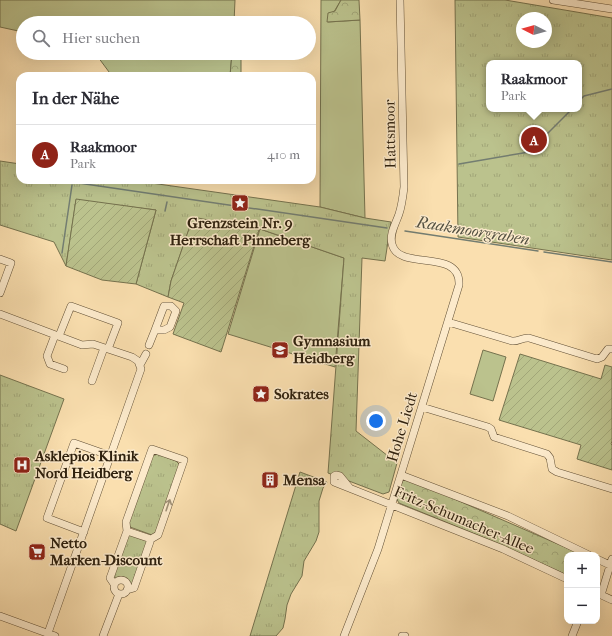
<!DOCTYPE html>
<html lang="de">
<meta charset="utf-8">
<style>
body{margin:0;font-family:"IM FELL French Canon",serif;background:#f7f7f7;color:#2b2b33}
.controls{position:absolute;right:12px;bottom:12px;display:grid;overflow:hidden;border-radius:8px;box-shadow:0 4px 16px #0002}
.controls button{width:36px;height:36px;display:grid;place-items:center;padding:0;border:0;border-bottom:1px solid #e1e1e2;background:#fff;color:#2b2b33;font:20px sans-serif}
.compass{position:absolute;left:516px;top:12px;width:36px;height:36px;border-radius:50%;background:#fff;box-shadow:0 4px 16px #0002;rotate:276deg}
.you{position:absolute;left:376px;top:421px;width:14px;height:14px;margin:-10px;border:3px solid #fff;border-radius:50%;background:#1a73e8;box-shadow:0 0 0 6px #1a73e833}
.badge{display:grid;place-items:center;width:26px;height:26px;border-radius:50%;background:#8f2418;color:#fff;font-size:13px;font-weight:700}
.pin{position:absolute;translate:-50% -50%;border:2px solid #fff;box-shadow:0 1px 4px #0006}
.popup{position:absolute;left:486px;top:60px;width:96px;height:52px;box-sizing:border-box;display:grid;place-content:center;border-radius:8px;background:#fff;filter:drop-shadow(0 1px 3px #0005);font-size:13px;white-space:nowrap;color:#7c7c81}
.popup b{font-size:15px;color:#2b2b33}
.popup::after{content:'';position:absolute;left:50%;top:100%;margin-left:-8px;border:8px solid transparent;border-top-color:#fff}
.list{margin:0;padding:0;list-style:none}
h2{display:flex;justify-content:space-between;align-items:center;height:52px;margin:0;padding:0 16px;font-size:17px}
h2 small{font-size:13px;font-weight:400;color:#7c7c81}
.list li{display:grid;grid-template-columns:26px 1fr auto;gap:12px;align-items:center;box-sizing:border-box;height:60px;padding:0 16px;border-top:1px solid #e1e1e2}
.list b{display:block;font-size:15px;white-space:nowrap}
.list p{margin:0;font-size:13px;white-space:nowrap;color:#7c7c81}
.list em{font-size:13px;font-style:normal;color:#7c7c81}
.icon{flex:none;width:22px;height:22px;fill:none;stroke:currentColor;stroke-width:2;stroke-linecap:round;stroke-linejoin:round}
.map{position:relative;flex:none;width:612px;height:636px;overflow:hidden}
.search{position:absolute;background:#fff;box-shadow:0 4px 16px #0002;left:16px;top:16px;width:300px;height:44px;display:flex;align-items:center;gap:10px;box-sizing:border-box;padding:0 14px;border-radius:22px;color:#7c7c81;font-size:15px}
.panel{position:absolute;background:#fff;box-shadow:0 4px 16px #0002;left:16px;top:72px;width:300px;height:112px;border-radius:12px}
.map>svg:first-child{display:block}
.grass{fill:#bbc28d;stroke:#75724e}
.forest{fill:url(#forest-crowns);stroke:#75724e}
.park{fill:url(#park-tufts);stroke:#75724e;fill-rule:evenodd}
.garden{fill:url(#garden-furrows);stroke:#75724e}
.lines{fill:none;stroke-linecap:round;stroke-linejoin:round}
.stream{stroke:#737d71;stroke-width:1.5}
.minor-casing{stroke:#625036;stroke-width:8}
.minor{stroke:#fceacb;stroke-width:7}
.oneway{stroke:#a09076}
.labels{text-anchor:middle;stroke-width:3;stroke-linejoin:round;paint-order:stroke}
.street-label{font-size:15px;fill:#2f210e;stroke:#fceacb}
.poi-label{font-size:15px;font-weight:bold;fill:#2f210e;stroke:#fceacb;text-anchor:start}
.water-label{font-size:16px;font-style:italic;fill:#514f40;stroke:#fceacb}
</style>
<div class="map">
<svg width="612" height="636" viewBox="0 0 612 636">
<defs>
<pattern id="forest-crowns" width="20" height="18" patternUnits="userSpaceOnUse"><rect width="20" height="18" fill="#bbc28d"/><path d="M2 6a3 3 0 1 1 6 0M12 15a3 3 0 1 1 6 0" fill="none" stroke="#a1a678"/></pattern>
<pattern id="park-tufts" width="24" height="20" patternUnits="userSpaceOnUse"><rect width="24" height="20" fill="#bbc28d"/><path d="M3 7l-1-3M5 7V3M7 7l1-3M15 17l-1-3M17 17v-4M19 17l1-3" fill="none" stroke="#a1a678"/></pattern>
<pattern id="garden-furrows" width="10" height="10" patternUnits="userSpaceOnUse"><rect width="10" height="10" fill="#bbc28d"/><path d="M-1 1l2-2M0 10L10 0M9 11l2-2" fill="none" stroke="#a1a678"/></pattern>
</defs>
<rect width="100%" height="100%" fill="#fadfaf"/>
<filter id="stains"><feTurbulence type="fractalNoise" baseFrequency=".005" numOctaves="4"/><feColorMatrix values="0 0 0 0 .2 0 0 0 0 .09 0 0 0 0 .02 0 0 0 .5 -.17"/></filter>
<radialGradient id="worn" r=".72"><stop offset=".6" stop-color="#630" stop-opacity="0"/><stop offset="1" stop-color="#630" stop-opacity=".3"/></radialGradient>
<path class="grass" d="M0,0H235L234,23H23V32L0,27Z
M321,0H341L328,22L360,20L365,218L320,207Z
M95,53H232L230,76H112Z
M260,229L344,258L335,367L228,334Z
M483,350L506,357L493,401L470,394Z"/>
<path class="forest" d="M341,0H359L360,20L327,22L328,13L335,11Z
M232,53H241V76H230Z
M404,477L583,555H567V575L497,543L399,503L396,498Z"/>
<path class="park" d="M455,0H505L612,18V260L458,237ZM522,18H546V42H522ZM489,63H579V109H489Z
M0,161L20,164V180H130L320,207L365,218L391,222L385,261L362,258L356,431L397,463L389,492L383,494L328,473L344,258L260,229L193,218L171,281L168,297L136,284L156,210L76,200L66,266L54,242L0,225Z
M0,375L64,399L16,531L0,524Z
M158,454L176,461L180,465L155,534L152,535L130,527L128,523L152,456Z
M300,472L327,482L323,488L319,501V532L316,541L304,561L302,576L291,594L287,605L285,619L283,628L276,636H250Z
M128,532L149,540L133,586H128L125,580L121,579L114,583L112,579Z"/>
<path class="garden" d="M76,199L156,210L136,284L102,280L66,266Z
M193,217L259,230L221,352L173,334L184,303L168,297L171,281Z
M520,354L601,379L605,365L612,367V441L611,444L612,445V470L577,459L581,445L499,420Z"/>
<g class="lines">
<path class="stream" d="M579,101L584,96L612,89
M459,164L529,152L572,109
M58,180L387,228
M165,211L167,202
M405,231L538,251
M544,252L612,262
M62,253L72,185"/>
<defs>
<path id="minor" d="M553,0L612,9
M0,259L11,263L0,293
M0,314L82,345L93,344L132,357L138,361L141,369L48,633
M448,322L512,341C518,342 523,337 529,338L597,359L602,357L608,349H612
M55,335L47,356L50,364L64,369
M59,336L71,306L118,323L108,349
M149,345L155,330H164L170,327L176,311L171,306H164L155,330
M140,365L146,354
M92,381L104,348
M422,407L488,427L491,429L494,437L547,454L550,458L552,469L557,472L612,489
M401,475L508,516L589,555
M349,487L340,476L336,475L334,476V482L503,549L567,579
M127,531L151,539
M84,532L47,518L74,443L111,456
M597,559L612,566
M114 587a7 7 0 1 1 14 0a7 7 0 1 1-14 0Z
M114,584L110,578L127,531L126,522L152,449L184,460L158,535L151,539L134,588L127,590
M597,593L612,600
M601,595L612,559
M0,616L55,636
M103,636L119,594
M344,636L378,549L459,285C461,247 398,272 392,244C389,234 396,223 399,214C402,205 403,196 404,187L400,0
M402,636H405
M572,636L578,621"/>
</defs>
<use href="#minor" class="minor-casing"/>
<use href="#minor" class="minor"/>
</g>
<defs><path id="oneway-shaft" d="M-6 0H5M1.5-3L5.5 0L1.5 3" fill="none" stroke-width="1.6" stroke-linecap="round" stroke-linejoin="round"/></defs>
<use class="oneway" href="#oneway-shaft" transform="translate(168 505) rotate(-71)"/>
<defs>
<symbol id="sight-square" viewBox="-11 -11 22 22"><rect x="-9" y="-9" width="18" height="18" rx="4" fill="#8f2418" stroke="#fceacb"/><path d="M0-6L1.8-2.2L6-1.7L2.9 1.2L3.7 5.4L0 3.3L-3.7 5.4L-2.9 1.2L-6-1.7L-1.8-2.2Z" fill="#fff"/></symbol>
<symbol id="school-square" viewBox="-11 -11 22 22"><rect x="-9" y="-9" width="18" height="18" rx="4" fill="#8f2418" stroke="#fceacb"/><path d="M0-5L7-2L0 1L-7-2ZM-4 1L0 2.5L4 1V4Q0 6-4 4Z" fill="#fff"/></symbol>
<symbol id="hospital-square" viewBox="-11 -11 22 22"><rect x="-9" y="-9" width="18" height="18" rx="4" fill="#8f2418" stroke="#fceacb"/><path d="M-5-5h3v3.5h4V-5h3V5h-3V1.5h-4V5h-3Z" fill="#fff"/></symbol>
<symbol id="building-square" viewBox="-11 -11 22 22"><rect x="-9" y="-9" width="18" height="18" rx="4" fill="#8f2418" stroke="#fceacb"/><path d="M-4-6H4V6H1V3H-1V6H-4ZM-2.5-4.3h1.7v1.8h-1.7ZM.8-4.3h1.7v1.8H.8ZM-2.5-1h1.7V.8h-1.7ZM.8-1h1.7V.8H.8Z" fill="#fff"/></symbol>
<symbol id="supermarket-square" viewBox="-11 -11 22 22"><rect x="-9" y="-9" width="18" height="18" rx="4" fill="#8f2418" stroke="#fceacb"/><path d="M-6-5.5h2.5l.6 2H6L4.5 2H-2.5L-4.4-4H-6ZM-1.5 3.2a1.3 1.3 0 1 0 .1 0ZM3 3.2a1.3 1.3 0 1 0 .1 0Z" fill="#fff"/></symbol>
</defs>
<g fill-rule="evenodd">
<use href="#sight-square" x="230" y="193" width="20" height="20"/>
<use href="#school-square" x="270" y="340" width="20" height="20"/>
<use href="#sight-square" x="251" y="384" width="20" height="20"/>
<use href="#hospital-square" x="12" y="455" width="20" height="20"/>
<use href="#building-square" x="260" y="470" width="20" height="20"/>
<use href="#supermarket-square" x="27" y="542" width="20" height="20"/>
</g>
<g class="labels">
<g class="street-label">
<text transform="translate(390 134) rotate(-91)" y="5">Hattsmoor</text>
<text transform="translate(402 427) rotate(-73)" y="5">Hohe Liedt</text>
<text transform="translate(464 520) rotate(23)" y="5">Fritz-Schumacher-Allee</text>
</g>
<g class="poi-label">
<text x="240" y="228" text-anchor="middle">Grenzstein Nr. 9<tspan x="240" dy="17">Herrschaft Pinneberg</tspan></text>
<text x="293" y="346">Gymnasium<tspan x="293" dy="17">Heidberg</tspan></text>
<text x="274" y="399">Sokrates</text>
<text x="35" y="461">Asklepios Klinik<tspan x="35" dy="17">Nord Heidberg</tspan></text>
<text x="283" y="485">Mensa</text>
<text x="50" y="548">Netto<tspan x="50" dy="17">Marken-Discount</tspan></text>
</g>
<g class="water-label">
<text transform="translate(473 230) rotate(9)" y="6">Raakmoorgraben</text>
</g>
</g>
<rect width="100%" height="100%" filter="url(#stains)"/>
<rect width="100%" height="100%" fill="url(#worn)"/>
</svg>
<div class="controls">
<button>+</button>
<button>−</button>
</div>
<svg class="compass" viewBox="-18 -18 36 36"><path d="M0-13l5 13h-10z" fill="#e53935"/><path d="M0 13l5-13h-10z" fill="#7c7c81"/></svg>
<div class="you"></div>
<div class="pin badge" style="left:534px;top:140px">A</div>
<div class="popup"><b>Raakmoor</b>Park</div>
<div class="search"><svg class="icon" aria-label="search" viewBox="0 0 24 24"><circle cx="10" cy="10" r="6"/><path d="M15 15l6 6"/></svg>Hier suchen</div>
<section class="panel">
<h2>In der Nähe<small></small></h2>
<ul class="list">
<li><span class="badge">A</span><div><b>Raakmoor</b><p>Park</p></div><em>410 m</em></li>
</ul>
</section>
</div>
